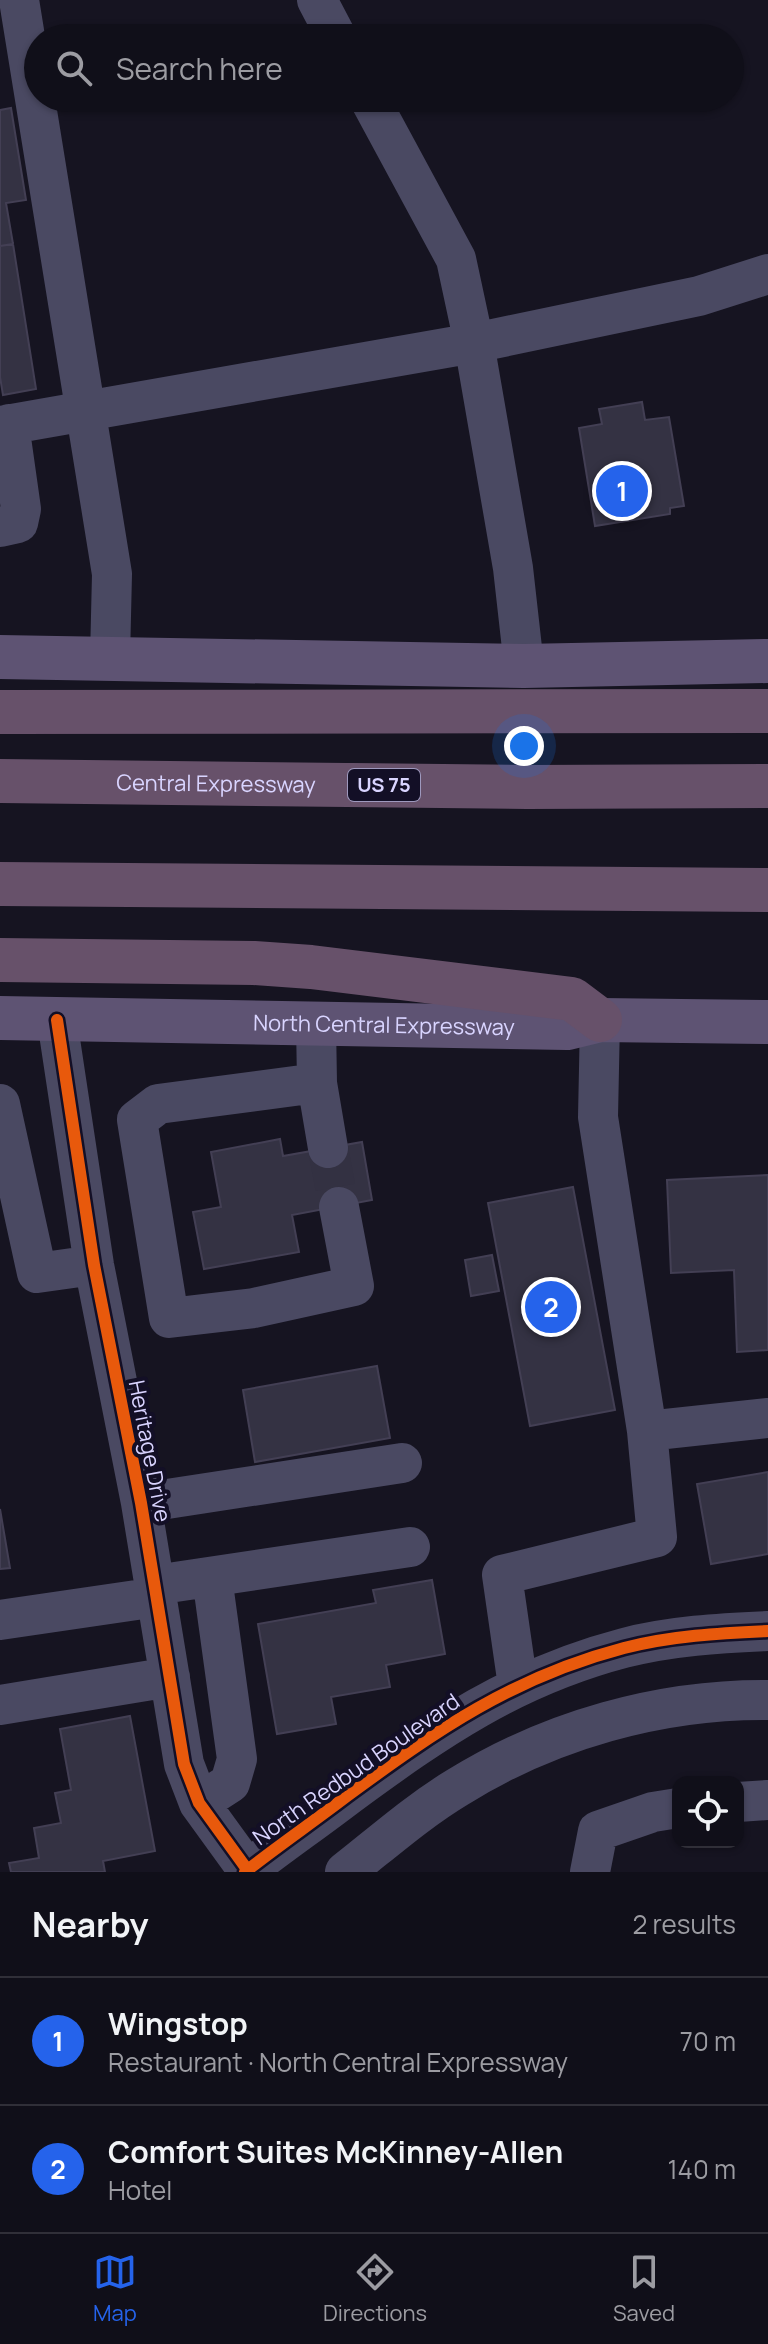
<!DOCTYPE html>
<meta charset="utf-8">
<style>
body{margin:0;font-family:Manrope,sans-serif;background:#1e1d26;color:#f1f3f6}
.controls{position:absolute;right:24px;bottom:24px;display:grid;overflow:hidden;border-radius:16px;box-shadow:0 2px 6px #0004}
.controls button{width:72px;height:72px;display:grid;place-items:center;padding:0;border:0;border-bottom:2px solid #302f38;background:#100f19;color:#f1f3f6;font:40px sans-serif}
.you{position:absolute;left:524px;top:746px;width:28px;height:28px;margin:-20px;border:6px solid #fff;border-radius:50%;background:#1a73e8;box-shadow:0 0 0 12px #1a73e833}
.badge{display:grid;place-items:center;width:52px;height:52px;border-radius:50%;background:#2563eb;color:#fff;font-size:26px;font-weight:700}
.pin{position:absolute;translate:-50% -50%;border:4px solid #fff;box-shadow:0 2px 8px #0006}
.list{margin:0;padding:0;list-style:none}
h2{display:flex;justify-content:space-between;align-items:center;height:104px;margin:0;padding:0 32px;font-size:34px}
h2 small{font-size:26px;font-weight:400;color:#9c9ca2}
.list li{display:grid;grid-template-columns:52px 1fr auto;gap:24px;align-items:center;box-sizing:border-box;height:128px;padding:0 32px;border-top:2px solid #302f38}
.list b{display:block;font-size:30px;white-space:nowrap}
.list p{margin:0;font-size:26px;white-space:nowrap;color:#9c9ca2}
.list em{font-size:26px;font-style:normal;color:#9c9ca2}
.icon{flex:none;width:44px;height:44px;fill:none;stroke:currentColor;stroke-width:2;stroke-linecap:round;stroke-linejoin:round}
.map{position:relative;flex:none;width:768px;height:1872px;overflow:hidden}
.search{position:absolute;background:#100f19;box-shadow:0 2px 6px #0004;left:24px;right:24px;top:24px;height:88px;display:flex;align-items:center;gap:20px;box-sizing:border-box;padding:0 28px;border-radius:44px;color:#9c9ca2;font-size:30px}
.sheet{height:360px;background:#100f19}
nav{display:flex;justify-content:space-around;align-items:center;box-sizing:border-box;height:112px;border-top:2px solid #302f38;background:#100f19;font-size:22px;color:#9c9ca2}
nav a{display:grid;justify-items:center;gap:4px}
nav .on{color:#2563eb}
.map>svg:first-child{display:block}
.building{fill:#343243;stroke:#433f54;stroke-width:2}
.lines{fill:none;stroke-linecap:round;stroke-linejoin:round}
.minor-tunnel{stroke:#333142;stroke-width:40;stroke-dasharray:40 20;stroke-linecap:butt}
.minor{stroke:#4a4962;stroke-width:40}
.major{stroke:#5e5373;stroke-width:44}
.highway{stroke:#67516a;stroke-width:44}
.cycleway-casing{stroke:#130f26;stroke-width:17}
.cycleway{stroke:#e8590c;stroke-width:12}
.labels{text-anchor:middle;stroke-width:8;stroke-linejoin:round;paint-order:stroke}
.shield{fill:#130f26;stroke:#9e99be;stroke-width:2}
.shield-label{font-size:20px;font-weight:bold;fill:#d9d4ff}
.street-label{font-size:22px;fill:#d9d4ff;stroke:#130f26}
</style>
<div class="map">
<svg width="768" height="1872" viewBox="0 0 768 1872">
<rect width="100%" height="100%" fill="#161421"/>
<path class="building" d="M11,108L26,200L6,203L13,244L0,246V110Z
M13,244L36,389L3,395L0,377V246Z
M642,402L645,420L669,417L684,506L670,508V514L595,526L579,428L602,424L599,409Z
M280,1139L283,1156L362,1142L372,1200L292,1215L299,1252L204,1269L193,1212L221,1207L211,1152Z
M768,1175V1350L737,1352L734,1270L671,1273L667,1180Z
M573,1187L615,1410L530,1426L488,1203Z
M492,1255L499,1291L471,1296L465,1260Z
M377,1366L390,1438L255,1462L243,1390Z
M768,1472V1554L711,1564L697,1484Z
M0,1509L10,1568L0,1569Z
M432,1580L445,1654L386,1665L390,1687L331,1697L336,1724L277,1734L258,1624L376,1603L373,1590Z
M130,1716L155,1851L103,1861L105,1872H11L9,1863L39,1858L34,1828L61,1823L55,1793L71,1790L60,1729Z"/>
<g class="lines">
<path class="minor-tunnel" d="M328,1148L339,1207"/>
<path class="minor" d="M19,0L112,574L110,658
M317,0L337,38
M369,98L456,259L474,343L513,568L524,666
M0,426L474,343L699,296L768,274
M0,527L18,523L21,509L9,424
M57,1020L94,1265L141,1503L184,1764L199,1803L249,1872
M316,1023L317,1083L158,1104L137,1120L169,1318L254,1308L354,1286L339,1207
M317,1083L328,1148
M0,1104L37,1273L94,1265
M647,1431L768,1418
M141,1503L402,1463
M155,1585L410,1547
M0,1620L157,1597
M518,1686L502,1575L657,1537L647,1431L598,1117L600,1020
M0,1705L170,1677
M738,1802L768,1800
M199,1803L230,1783L237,1759L212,1577
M245,1872C278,1846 313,1822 347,1796C437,1730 513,1677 624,1648C670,1636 720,1633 768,1631
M345,1872C382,1843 418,1811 458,1787C550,1730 660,1699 768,1700
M590,1872L598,1831L653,1812L678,1808"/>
<g class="major">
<path d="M0,657L524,666L768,661"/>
<path id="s1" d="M0,1018L567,1028L600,1020L768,1022"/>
</g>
<g class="highway">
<path d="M0,712L768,711"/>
<path id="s2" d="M0,781L527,787L768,786"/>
<path d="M0,884L768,890"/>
<path d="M0,960L254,963L311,967L572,999L600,1020"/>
</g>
<defs>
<path id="cycleway" d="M57,1020L94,1265L141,1503L184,1764L199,1803L249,1872
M245,1872C278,1846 313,1822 347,1796C437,1730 513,1677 624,1648C670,1636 720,1633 768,1631"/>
</defs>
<use href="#cycleway" class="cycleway-casing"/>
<use href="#cycleway" class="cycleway"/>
</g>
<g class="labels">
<rect class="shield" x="348" y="769" width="72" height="32" rx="6"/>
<g class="shield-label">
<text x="384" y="792">US 75</text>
</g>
<g class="street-label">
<text dy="8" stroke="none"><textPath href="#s2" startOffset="216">Central Expressway</textPath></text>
<text dy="8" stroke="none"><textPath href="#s1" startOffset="384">North Central Expressway</textPath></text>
<text transform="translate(150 1451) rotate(79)" y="8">Heritage Drive</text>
<text transform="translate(356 1769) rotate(-35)" y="8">North Redbud Boulevard</text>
</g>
</g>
</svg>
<div class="controls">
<button><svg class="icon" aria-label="locate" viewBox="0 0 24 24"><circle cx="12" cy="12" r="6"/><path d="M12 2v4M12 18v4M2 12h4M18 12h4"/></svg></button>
</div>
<div class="you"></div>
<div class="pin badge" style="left:622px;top:491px">1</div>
<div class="pin badge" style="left:551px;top:1307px">2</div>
<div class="search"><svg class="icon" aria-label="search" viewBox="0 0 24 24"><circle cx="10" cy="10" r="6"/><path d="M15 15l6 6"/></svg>Search here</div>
</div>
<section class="sheet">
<h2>Nearby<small>2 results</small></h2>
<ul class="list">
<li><span class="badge">1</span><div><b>Wingstop</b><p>Restaurant · North Central Expressway</p></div><em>70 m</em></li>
<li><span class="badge">2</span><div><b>Comfort Suites McKinney-Allen</b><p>Hotel</p></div><em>140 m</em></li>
</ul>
</section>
<nav>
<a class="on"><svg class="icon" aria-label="map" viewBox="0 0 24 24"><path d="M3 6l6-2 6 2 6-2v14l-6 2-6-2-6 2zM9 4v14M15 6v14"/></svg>Map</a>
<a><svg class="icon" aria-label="directions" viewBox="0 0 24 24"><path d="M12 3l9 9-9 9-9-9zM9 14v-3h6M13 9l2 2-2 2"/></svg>Directions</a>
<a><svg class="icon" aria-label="saved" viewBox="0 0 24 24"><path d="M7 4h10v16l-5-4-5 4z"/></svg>Saved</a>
</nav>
